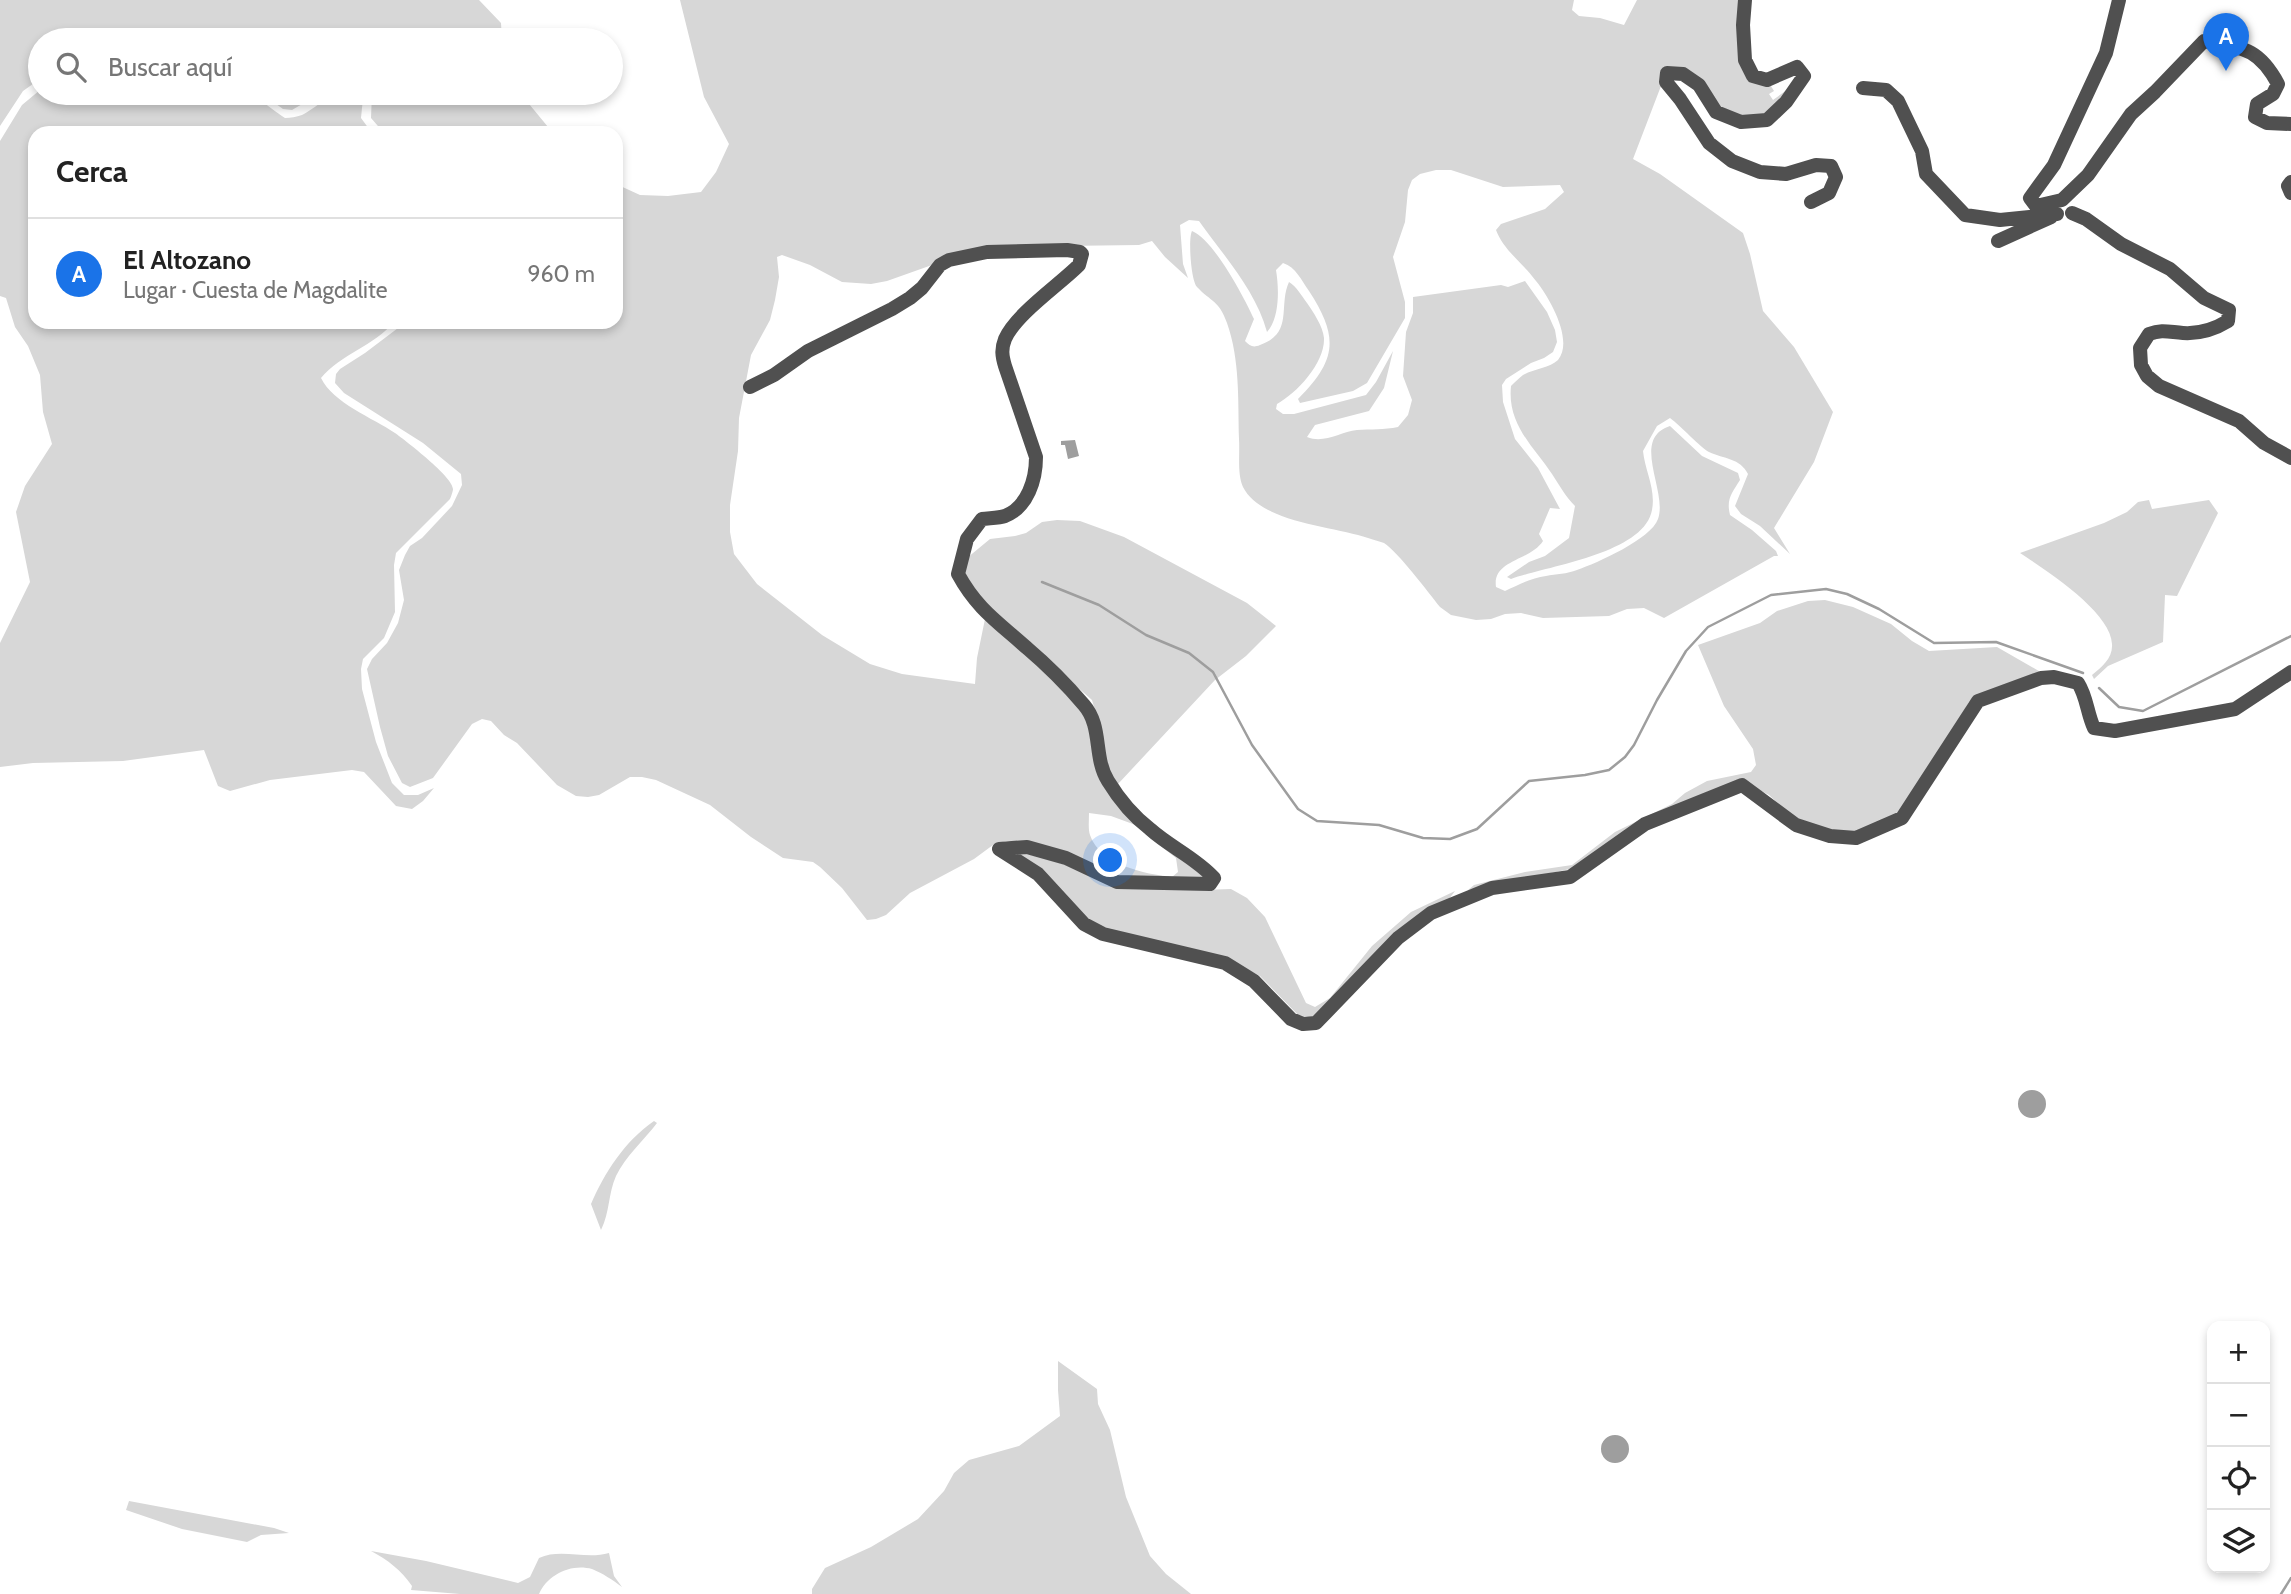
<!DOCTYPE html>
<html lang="es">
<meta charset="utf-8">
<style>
body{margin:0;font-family:Cabin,sans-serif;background:#f6f6f6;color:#222}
.controls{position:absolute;right:21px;bottom:21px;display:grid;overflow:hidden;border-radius:14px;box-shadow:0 4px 10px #0003}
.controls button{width:63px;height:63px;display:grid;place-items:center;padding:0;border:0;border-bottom:2px solid #e0e0e0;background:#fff;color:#222;font:35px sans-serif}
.you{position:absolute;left:1111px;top:861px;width:24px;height:24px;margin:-18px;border:5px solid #fff;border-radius:50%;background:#1a73e8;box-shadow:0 0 0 10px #1a73e833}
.badge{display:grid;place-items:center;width:46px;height:46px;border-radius:50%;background:#1a73e8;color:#fff;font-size:23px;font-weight:700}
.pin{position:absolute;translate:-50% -58px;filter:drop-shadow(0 2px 4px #0008)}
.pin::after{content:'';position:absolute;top:37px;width:24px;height:21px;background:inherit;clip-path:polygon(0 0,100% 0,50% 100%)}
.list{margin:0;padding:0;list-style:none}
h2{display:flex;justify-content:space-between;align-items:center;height:91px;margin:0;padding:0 28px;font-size:30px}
h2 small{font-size:23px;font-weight:400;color:#767676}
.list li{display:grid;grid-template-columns:46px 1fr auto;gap:21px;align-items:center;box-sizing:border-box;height:112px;padding:0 28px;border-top:2px solid #e0e0e0}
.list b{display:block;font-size:26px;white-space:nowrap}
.list p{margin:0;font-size:23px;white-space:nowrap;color:#767676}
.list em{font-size:23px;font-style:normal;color:#767676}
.icon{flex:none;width:38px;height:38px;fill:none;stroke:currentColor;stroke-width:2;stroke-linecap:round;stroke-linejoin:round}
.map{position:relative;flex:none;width:2291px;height:1594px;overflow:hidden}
.search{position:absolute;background:#fff;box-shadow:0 4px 10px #0003;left:28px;top:28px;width:595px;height:77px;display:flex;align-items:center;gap:18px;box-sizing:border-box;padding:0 24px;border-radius:38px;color:#767676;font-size:26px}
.panel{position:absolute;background:#fff;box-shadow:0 4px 10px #0003;left:28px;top:126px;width:595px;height:203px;border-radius:21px}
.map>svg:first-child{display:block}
.green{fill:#d7d7d7}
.water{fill:#9e9e9e}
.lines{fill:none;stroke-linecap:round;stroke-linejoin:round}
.stream{stroke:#9e9e9e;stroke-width:2.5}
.minor{stroke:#505050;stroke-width:14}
</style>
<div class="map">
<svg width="2291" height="1594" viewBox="0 0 2291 1594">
<rect width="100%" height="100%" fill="#fff"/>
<path class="green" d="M0,0H479L501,23L502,40H188C174,33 157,35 143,40H40V79L23,91L0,126Z
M680,0H1574L1572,10L1579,16L1600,18L1624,25L1637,0H1740L1743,69L1769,83L1774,91L1769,94L1773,100L1799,81L1764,118H1741L1718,110L1668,68L1660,72L1661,86L1633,159L1660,174L1743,233L1750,254L1763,311L1794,347L1833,412L1814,462L1774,528L1790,554L1760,526L1741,514L1735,506L1748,474C1740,458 1724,459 1709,452C1700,447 1681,426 1670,418L1657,426L1643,451C1645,471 1656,489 1652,510C1644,554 1546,566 1511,579L1507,577L1529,562L1545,556L1569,538L1575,506C1565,496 1560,486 1552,474C1533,446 1507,424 1511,386C1515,382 1519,378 1523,375C1533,369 1550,368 1558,360C1574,341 1550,298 1536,281C1523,263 1504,251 1496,230L1501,224L1545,209L1564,192L1560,185L1503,187L1451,170H1436L1420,174L1412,180L1408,190L1405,222L1393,257L1405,302V318L1367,383L1353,391L1300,403L1298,399C1337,360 1339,337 1309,291C1301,280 1296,267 1283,263L1276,270C1279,288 1280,318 1267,332C1256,291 1224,256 1199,221L1189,220L1180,225L1183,264L1188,278L1165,257L1152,241L1139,245L1062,246L932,265L887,281L871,284L842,282L810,265L782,255L777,257L779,277L775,300L770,320L751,355L739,418L738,451L730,505V532L734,554L757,584L822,635L870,664L902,674L975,684L977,658L985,619L1029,654L1085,714L1095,746L1141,827L1111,816L1089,813C1089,820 1088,829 1090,835C1100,865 1145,874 1172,877L1178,872L1176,858L1148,836L1205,875L1201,878H1120L1028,843L1006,841L993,845L974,859L910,893L886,915L876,919L867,920L842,888L820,867L813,862L783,858L751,837L710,805L656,780L642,777H630L599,795L588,797L576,796L557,785L517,743L504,735L491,721L482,719L472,724L433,778L410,787L402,783L388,756L380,727L367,669L372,659L387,643L398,623L404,600L399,570L405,555L410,546L422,538L452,506L462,485L461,474L423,443L344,393L335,383L336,374L340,369L365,353L406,322H616V184L640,195L668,196L701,192L716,172L729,144L704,97Z
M40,90V93H218C230,104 243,97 256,100C266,102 276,113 285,118C291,118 296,117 302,115C319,106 341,82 363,98L361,118L372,133H35V322H394C374,346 341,354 321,378C333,403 373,418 395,433C406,441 453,477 453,489C453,491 451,497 450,499L396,553L394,565L395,612L384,638L363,659L361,669L362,689L376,742L392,783L404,795H418L434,788L423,801L412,809L396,806L364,772L352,770L270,780L230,791L218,786L204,750L123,761L33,763L0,767V643L30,582L16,512L25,486L52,444L43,412L40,375L28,346L15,327L6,298L0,296V141L22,105Z
M231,93H321L292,110L283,109L265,96L256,93Z
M372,93H520L553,133H384L371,118Z
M1192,231C1213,239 1244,297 1254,319L1245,341C1250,346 1253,348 1260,345C1294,333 1278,306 1289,282C1297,287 1301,295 1307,303C1313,312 1323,326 1324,338C1325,363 1297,393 1277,404L1276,409L1283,414H1294L1366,395L1376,382L1393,351L1384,388L1369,411L1315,425L1307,437C1324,444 1340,432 1357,430C1371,429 1384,430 1398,427L1408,415L1412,400L1403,376L1406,332L1413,313V297L1501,285L1508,287L1525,281L1547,312L1555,330L1557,342L1553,352L1544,358L1531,363L1506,379L1502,385L1503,402L1515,439L1538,468L1560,509L1550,508L1539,534L1543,541C1530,561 1492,560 1496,587L1505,591C1518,585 1531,578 1546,576C1556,574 1567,574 1577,570C1597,563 1651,539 1658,519C1668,491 1630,439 1670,426L1702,456L1738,473L1740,480C1732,493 1726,499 1730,515L1752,530L1776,551L1778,556H1774L1664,618L1644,608L1627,609L1609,616L1543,618L1521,613L1505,614L1491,619L1476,620L1451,615L1440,607C1428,592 1398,552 1384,543C1379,541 1373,540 1368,538C1334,526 1261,523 1243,487C1237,474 1240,453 1239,439C1238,400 1240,360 1227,323C1219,300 1211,302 1197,287C1191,281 1188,239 1192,231Z
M2149,500L2152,509L2209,500L2218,513L2177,596L2165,595L2163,642L2108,666L2094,679L2092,675C2102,667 2113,658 2112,644C2111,612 2046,570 2020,553L2104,523L2127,512L2138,502Z
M1057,520L1080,521L1124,537L1247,603L1276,626L1246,656L1215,680L1118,784L1106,768L1100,727L1092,700L991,611L961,573L967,558L990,539L1015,536L1026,533L1042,522Z
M1825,600L1853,607L1891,624L1912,641L1929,651L1997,647L2044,674L1969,702L1942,750L1898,813L1857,832L1831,833L1798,822L1769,795L1743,782L1718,788L1575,868L1468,890L1474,885L1525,872L1572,865L1615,832L1672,804L1685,793L1707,781L1751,772L1756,765L1753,749L1724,706L1698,645L1760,623L1777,611L1808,601Z
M1011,852L1037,856L1066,865L1104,882L1203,890L1231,889L1247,898L1265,917L1306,1003L1315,1007L1330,998L1372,946L1411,912L1455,891L1449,899L1314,1018L1298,1015L1260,976L1225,958L1129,937L1091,922Z
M654,1121L657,1123C644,1140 625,1157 616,1176C608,1194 610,1212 601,1230L591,1204C605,1172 624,1142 654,1121Z
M1058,1361L1097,1389L1098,1404L1110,1430L1126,1497L1150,1556L1166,1574L1191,1594H812V1589L825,1568L871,1547L918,1519L944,1491L954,1473L969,1460L1019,1446L1060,1416L1058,1390Z
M129,1501L274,1528L289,1533L261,1535L247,1542L182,1529L126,1510Z
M371,1551L426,1561L518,1583L530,1577L539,1558C561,1548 586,1560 609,1553L614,1576L622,1587C613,1580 602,1573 592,1569C571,1563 547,1575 539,1594H460L411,1590L412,1586C401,1570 388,1560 371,1551Z"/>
<path class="water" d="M1075,440L1079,456L1068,459L1065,445H1061V441Z
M2018 1104a14 14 0 1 1 28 0a14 14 0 1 1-28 0Z
M1601 1449a14 14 0 1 1 28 0a14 14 0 1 1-28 0Z"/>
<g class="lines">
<path class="stream" d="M1042,582L1099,605L1146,635L1189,653L1213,672L1252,745L1298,809L1317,821L1379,825L1423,838L1450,839L1477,829L1529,781L1585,775L1609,770L1625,757L1634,745L1657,700L1686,651L1708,627L1771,595L1826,589L1847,594L1879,609L1934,643L1996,642L2083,673
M2099,688L2119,707L2143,711L2291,636
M2281,1594L2291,1578"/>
<path class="minor" d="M1745,0L1743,25L1745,60L1753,76L1767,80L1797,67L1804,76L1786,102L1767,120L1741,122L1716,112L1699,85L1683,74L1667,73L1666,82L1680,99L1709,143L1732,161L1760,172L1786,174L1816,165L1831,166L1836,177L1829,193L1811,202
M2119,0L2106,53L2054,165L2030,198L2036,206L2062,200L2088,175L2131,114L2155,92L2204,41C2242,48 2258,47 2278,84L2273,94L2257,104L2255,117L2267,123L2291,124
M1863,88L1886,90L1898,101L1922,151L1926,174L1965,215L2000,220L2057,214
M2291,182L2288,186L2291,193
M2072,213L2086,219L2121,244L2170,269L2204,298L2229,310L2228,321C2215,329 2199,334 2183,333C2169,332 2162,329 2149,334L2140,348L2141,365L2147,376L2159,386L2239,421L2264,443L2291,458
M1998,241L2051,217
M750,387L774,375L808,351L892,309L910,298L922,288L940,265L949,260L987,252L1067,250L1080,252L1082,254L1079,265C1059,285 1016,314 1005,339C1001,349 1002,356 1005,366L1036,457C1036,479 1028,507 1005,516C999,518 989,518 982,519L967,539L958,574C977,609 998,622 1027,648C1047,665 1067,685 1084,705C1103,727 1093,757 1108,781C1119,799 1133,816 1150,829C1170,847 1196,858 1214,878L1210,884L1117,882L1066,858L1027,847L999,849
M999,849L1038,874L1084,924L1103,934L1225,963L1254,981L1291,1019L1303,1024L1316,1023L1398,938L1431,913L1492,888L1570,877L1645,824L1742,785L1796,825L1830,836L1856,838L1902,818L1978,701L2041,678L2054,677L2078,683C2087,697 2087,713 2094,728L2115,731L2235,709L2291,672"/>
</g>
</svg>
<div class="controls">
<button>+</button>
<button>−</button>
<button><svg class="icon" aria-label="locate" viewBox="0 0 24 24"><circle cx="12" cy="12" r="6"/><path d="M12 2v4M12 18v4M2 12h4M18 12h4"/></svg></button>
<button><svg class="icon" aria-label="layers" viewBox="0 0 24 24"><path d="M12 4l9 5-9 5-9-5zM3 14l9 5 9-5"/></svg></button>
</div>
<div class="you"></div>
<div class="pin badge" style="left:2226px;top:71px">A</div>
<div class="search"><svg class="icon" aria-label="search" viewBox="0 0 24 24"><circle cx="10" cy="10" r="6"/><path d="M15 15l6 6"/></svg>Buscar aquí</div>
<section class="panel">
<h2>Cerca<small></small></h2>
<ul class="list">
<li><span class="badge">A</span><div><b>El Altozano</b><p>Lugar · Cuesta de Magdalite</p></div><em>960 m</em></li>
</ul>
</section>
</div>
